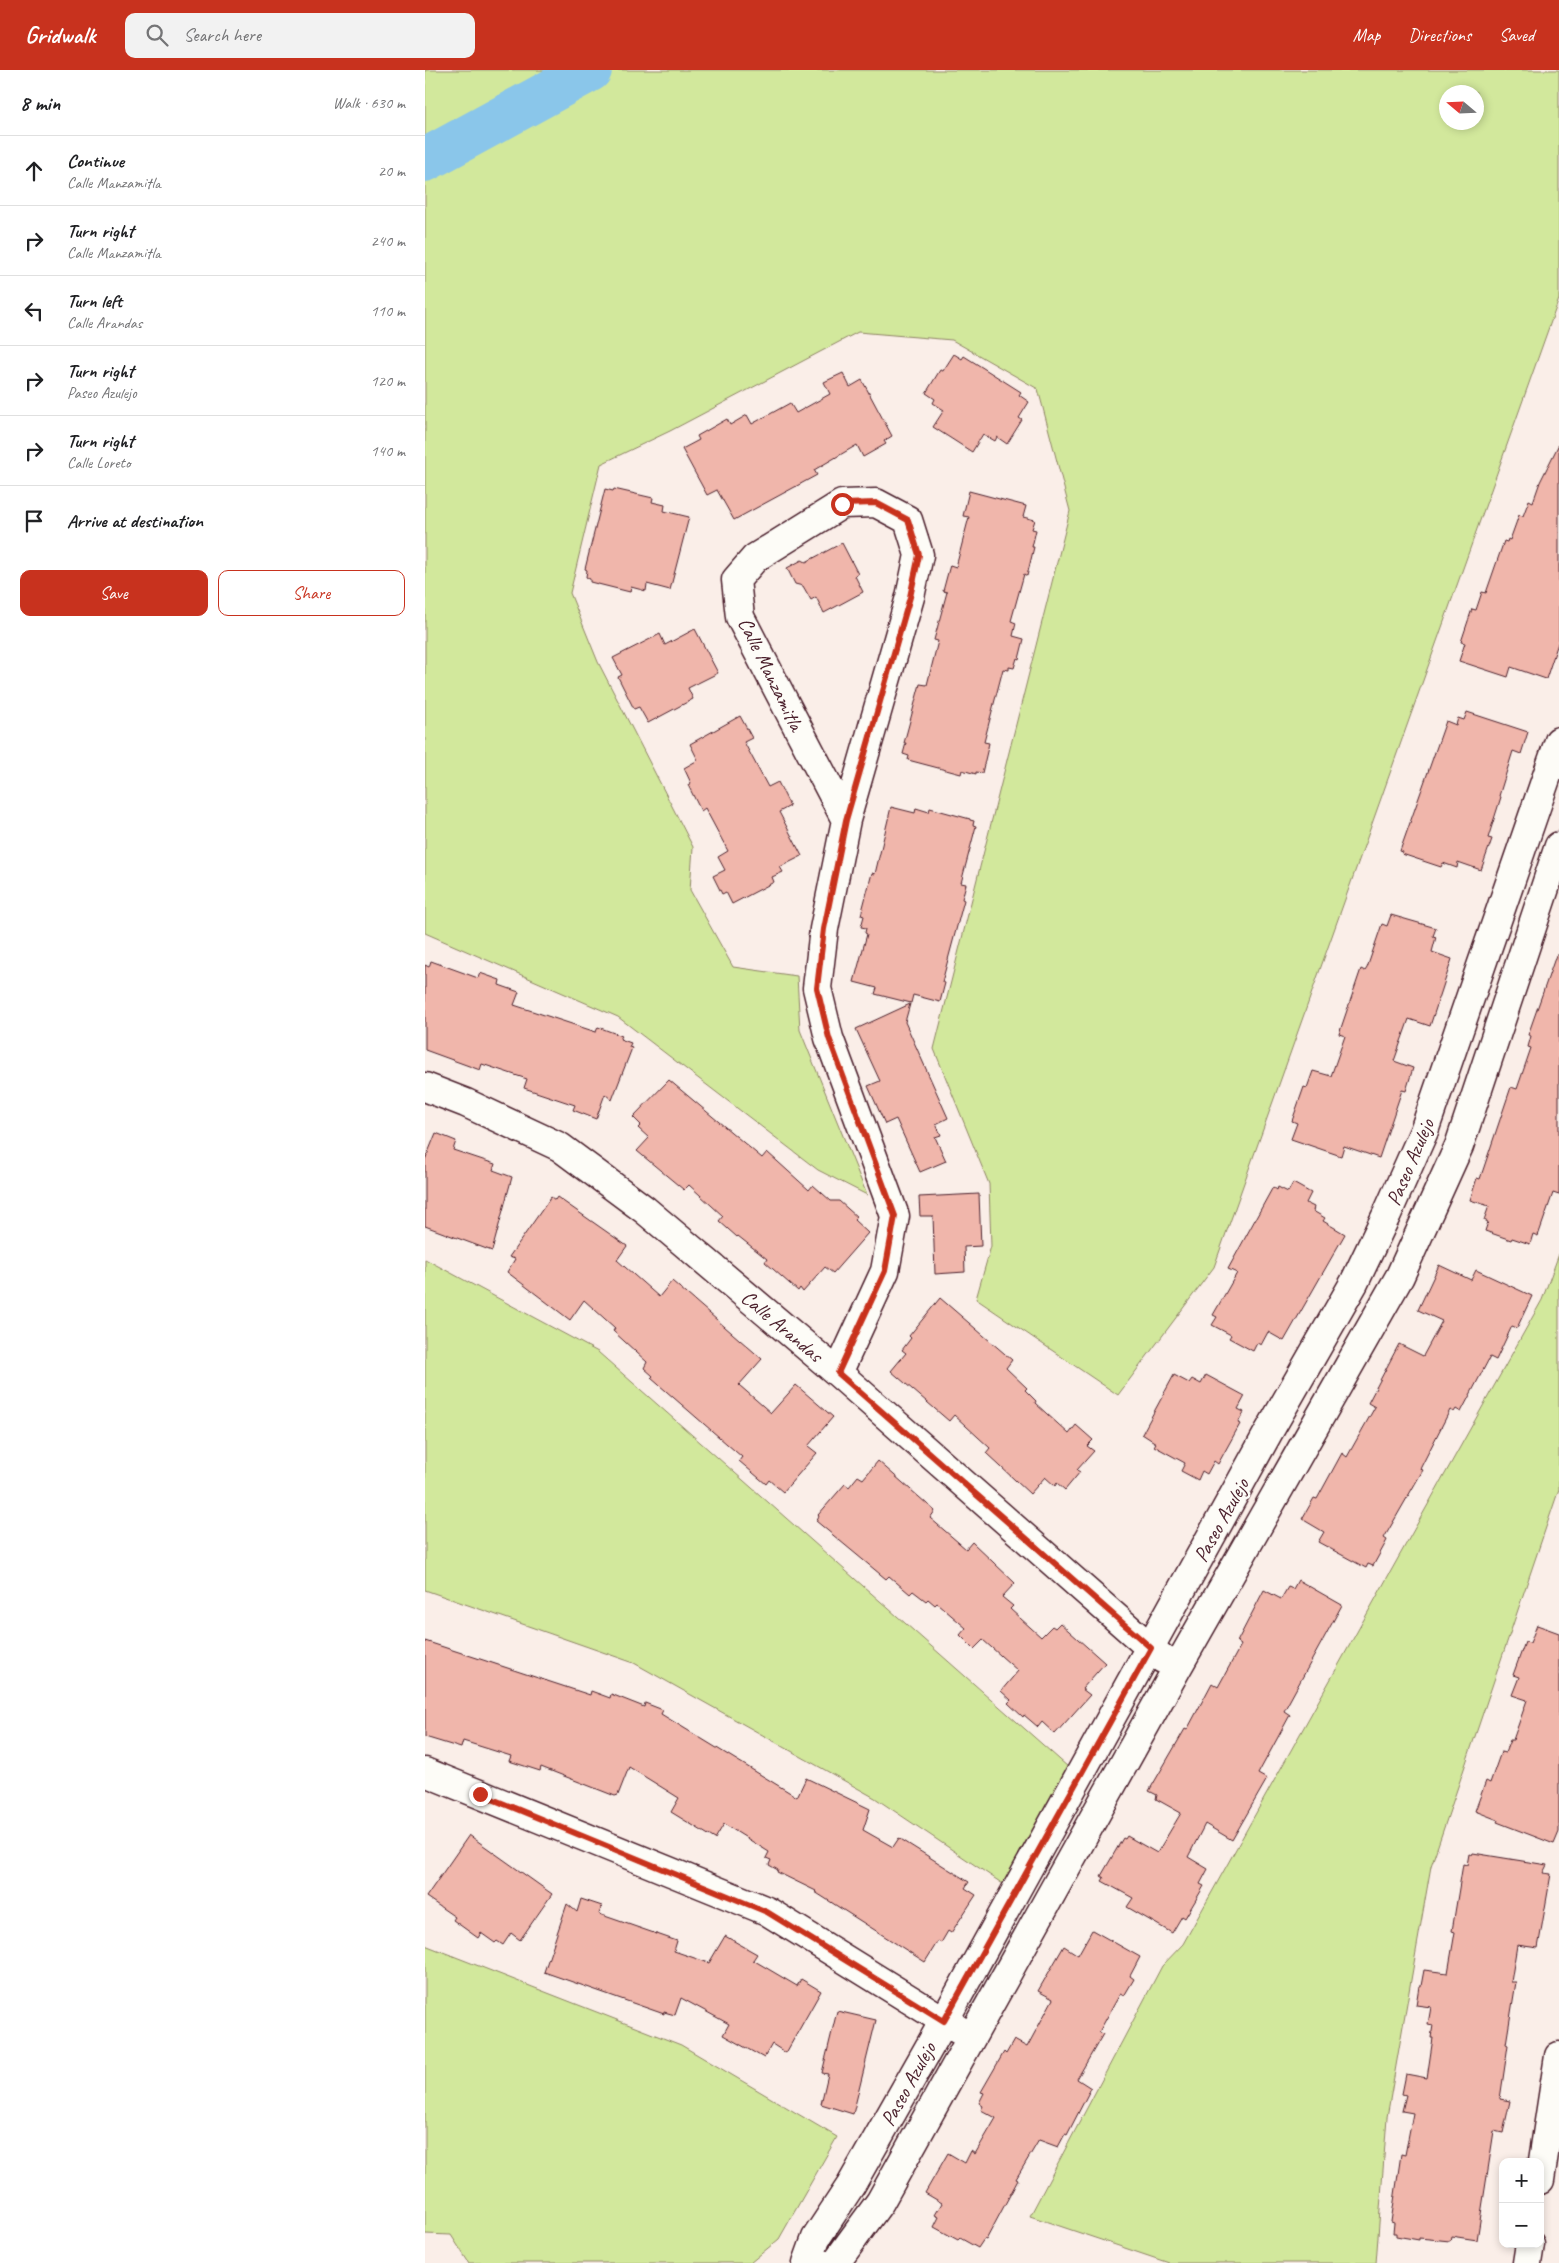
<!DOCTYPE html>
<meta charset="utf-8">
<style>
body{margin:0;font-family:Caveat,sans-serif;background:#f2f2f2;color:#202124}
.controls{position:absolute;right:15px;bottom:15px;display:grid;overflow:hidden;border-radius:10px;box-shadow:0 2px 8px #0003}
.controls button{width:45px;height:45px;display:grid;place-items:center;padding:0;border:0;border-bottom:1px solid #e0e0e0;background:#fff;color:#202124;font:25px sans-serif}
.compass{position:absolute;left:1014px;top:15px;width:45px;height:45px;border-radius:50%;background:#fff;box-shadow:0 2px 8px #0003;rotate:289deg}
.stop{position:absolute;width:15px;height:15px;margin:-11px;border:4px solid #c8321e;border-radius:50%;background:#fff}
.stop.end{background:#c8321e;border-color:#fff;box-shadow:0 1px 5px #0008}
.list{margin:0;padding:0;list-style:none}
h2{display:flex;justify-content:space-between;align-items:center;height:65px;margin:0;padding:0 20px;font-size:21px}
h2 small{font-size:16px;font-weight:400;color:#757577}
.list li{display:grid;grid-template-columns:32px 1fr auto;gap:15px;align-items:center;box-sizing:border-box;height:70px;padding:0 20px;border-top:1px solid #e0e0e0}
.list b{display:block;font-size:19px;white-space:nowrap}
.list p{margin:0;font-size:16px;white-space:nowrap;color:#757577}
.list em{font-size:16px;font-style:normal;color:#757577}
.actions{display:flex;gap:10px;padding:15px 20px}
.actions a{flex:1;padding:11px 0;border:1px solid #c8321e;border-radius:10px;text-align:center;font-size:18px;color:#c8321e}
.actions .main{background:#c8321e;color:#fff}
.icon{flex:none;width:28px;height:28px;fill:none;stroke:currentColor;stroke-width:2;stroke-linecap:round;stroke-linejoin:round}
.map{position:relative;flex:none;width:1134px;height:2193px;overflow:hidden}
header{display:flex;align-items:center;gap:30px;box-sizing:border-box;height:70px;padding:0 25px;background:#c8321e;color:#fff}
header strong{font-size:24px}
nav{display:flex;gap:28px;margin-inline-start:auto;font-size:18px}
.search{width:350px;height:45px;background:#f2f2f2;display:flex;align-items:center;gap:12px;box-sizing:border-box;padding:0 18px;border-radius:10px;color:#757577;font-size:19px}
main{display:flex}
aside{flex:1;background:#fff}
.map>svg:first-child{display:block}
.green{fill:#d2e89c;stroke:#8e8464;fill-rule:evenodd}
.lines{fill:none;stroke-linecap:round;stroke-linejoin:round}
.river{stroke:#8ac6ea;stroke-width:44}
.building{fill:#f0b6ab;stroke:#4a1f2b}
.minor-casing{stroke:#4a1f2b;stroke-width:31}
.minor{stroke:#fdfcf7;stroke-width:28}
.route{stroke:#c8321e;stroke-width:6}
.labels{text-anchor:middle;stroke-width:5;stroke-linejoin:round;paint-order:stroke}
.street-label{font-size:21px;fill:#4a1f2b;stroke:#fdfcf7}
</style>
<header>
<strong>Gridwalk</strong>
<div class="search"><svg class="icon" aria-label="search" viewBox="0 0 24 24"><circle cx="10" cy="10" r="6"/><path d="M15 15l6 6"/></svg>Search here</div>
<nav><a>Map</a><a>Directions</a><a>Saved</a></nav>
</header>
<main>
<aside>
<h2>8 min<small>Walk · 630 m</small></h2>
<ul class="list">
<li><svg class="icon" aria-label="ahead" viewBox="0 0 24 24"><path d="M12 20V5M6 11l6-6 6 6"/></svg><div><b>Continue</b><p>Calle Manzamitla</p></div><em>20 m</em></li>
<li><svg class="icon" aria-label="right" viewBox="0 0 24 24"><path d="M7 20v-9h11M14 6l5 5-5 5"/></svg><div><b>Turn right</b><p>Calle Manzamitla</p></div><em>240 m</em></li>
<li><svg class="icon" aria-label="left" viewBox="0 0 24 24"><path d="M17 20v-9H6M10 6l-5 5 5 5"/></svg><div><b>Turn left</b><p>Calle Arandas</p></div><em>110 m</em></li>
<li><svg class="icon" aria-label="right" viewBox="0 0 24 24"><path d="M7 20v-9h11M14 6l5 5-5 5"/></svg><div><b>Turn right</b><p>Paseo Azulejo</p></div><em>120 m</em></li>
<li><svg class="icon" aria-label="right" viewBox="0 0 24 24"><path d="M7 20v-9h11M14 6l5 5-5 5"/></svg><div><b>Turn right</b><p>Calle Loreto</p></div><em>140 m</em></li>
<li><svg class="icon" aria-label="arrive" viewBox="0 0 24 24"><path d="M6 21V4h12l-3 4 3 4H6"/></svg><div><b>Arrive at destination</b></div></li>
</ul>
<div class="actions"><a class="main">Save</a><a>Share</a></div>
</aside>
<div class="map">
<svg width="1134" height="2193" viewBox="0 0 1134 2193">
<rect width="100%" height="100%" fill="#faeee8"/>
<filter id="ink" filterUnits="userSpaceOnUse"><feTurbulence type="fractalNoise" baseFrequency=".02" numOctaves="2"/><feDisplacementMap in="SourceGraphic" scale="10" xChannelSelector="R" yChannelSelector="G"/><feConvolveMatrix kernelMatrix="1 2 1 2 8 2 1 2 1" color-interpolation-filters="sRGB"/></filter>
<g filter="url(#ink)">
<path class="green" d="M0,0H1134V229L789,1197L693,1325L551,1229L566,1176L564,1114L509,979L645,441L613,319L527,270L433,262L245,361L176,394L145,523L173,592L268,777L265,820L308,897L372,906L375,960L442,1125L393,1100L193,947L0,863ZM1052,22V52H1022V22Z
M1134,1184V1419L1006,1796L962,2047L951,2193H744L605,2146L737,1896L758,1874L1117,1230Z
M0,1189L173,1282L643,1697L578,1814L450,1728L209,1593L0,1520Z
M0,1875L256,1975L412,2067L354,2169L325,2193H44L26,2165L0,2164Z"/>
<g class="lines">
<path class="river" d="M0,90L165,0"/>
</g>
<path class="building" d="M529,284L537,289L539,286L555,296L596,322L594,325L604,332L594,348L597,350L582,374L572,367L570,371L558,364L547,382L508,357L519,340L508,333L510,329L501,323L515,300L518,301Z
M418,303L425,317L437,310L467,366L459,371L461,374L438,387L432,375L389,400L392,405L309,450L292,420L282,425L257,379L274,370L272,366L302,349L305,355L322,345L327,354L365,333L371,343L405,324L399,312Z
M1134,374V570L1121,609L1086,597L1083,607L1034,591L1040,573L1036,572L1047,539L1051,540L1057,522L1061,523L1079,471L1082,472L1083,469L1085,470L1094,445L1098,446L1104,430L1108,432L1115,412Z
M180,419L188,421L189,419L228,428L227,432L240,435L239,441L264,447L245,520L222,514L221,521L206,517L205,522L165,512V509L161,507L162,500L160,499Z
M544,421L601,436L598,447L610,450L607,459L611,460L607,477H609L602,506L599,504L586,551L591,553L588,566L599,569L594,589L592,588L589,598L584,597V600L578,599L559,672L564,673L557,703L551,702V704L537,700L536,704L483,690L484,686L478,684L481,673H479L495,614L502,615L513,571L509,570L522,522L518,521L525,495L531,497L544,447L538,446Z
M417,473L433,504L430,506L438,522L399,543L391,527L386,530L378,516L370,514L362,498L377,490L381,492Z
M270,559L293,603L263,618L268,629L223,653L214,637L209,639L193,607L197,605L188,588L235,564L240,575Z
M1042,642L1103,662L1096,684L1088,681L1074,726L1076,727L1063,768L1067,769L1056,800L1033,792L1032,798L1018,793L1016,797L977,784L978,782L975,781L1021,651L1031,655L1033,648L1039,650Z
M315,646L327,668L319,672L343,717L353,712L365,736L354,742L377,786L355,797L358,802L347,807L349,812L307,834L301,822L297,824L288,806L300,800L293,787L303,781L280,738L276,741L263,715L266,713L259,698L273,690L265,674Z
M466,737L490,743L491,738L504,742L505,738L545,749V750L549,751L548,755L551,756L536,813L541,814L537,829L539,830L517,912L520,913L515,932L488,925L486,933L450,924L452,918L429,912L442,864L440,863L441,858L436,857L439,846L436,845L447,803L450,804Z
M966,845L1011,858L1008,866L1011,867L1007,882L1027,889L1005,956L984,949L969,991L988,998L981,1021L977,1020L954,1088L919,1076L916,1086L866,1069L872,1053L867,1051L879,1017L882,1018L888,1001L906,1006L920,966L914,964L936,899L940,901L942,898L957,854L962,856Z
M1131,885H1134V1125L1128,1123L1113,1166L1108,1164L1105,1174L1087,1168L1086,1170L1060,1161L1063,1152L1059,1150L1064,1136L1045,1130L1052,1108L1055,1109L1086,1017L1092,1019L1106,978L1103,977L1106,966L1103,965Z
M6,891L53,908L55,903L75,910L74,915L94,922L89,935L171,962L173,957L197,966L195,969L206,973L204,977L207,978L187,1030L180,1024L171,1049L148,1040L150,1035L99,1018L102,1009L57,994L55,1000L0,980V895L4,897Z
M485,934L480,952L523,1048L511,1054L516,1065L510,1067L521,1091L495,1102L471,1049L460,1054L443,1016L455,1011L431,959Z
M244,1010L337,1088L342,1082L384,1120L388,1115L406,1131H414L432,1147L429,1150L443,1163L408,1203L400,1197L378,1222L375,1218L373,1221L340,1192L342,1189L313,1166L312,1167L294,1151L298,1146L264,1115L259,1120L212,1081L224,1068L213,1058L216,1055L208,1047Z
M11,1063L31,1071L28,1080L70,1094L68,1100L87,1107L67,1181L0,1156V1090Z
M868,1113L886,1123L881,1133L889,1137L888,1141L900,1148L898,1151L920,1164L859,1271L843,1262L836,1275L832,1273L828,1281L804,1268L806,1265L787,1255L792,1247L788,1245L812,1203L803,1199L848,1117L852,1120L853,1117L863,1122Z
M554,1124L556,1176L539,1177L540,1202L510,1204L508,1146H495L494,1127Z
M126,1127L130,1130L132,1127L202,1176L192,1190L234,1227L247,1211L337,1289L314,1315L346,1343L371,1315L408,1347L383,1376L392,1383L358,1422L344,1410L341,1414L314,1391L317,1387L226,1308L228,1306L219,1298L222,1292L188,1261L190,1258L159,1230L145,1250L82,1202L90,1189L84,1187Z
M1014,1195L1046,1210L1051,1200L1107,1226L1092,1258L1087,1256L1071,1290L1065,1287L1036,1342L1031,1339L1029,1342L1025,1340L995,1399L998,1400L959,1468L962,1470L959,1476L948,1496L943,1494L941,1498L893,1472L899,1462L877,1449L889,1428L892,1429L917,1383L922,1387L950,1337L943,1333L974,1274L998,1286L1017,1251L993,1240Z
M515,1228L587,1290L581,1298L602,1318L600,1320L611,1331L610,1333L644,1364L651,1355L668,1370L662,1376L669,1381L652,1400L655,1402L640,1420L632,1413L630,1416L620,1407L605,1424L561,1383L565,1378L529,1345L524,1351L466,1301L481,1283L477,1280L486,1268L484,1266Z
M749,1305L764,1313L767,1309L776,1314L781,1305L820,1326L813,1339L819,1342L813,1353L815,1354L793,1394L789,1391L782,1404L777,1401L773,1410L756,1401L760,1393L729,1376L731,1373L717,1364Z
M453,1391L510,1441L505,1448L541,1479L547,1472L590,1513L577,1527L588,1536L585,1539L616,1567L627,1556L630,1558L635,1553L680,1593L657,1619L665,1625L630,1664L617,1652L613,1657L599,1645L598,1647L583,1633L586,1630L576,1621L593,1601L558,1570L549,1579L535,1565L541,1558L512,1533L510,1535L503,1529L501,1531L488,1521L485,1524L464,1506L461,1509L391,1451L394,1446L393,1445L420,1414L424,1417L433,1406L438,1409Z
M873,1510L917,1535L859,1641L865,1645L833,1704L842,1709L807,1770L780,1754L763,1787L783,1799L775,1814L779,1816L760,1848L757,1846L747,1863L702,1837L708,1828L677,1811L679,1808L676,1806L698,1768L700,1769L702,1766L732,1783L756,1743L731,1729L732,1725L724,1721L760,1659L762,1660L787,1613L793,1617L816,1575L812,1572L839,1520L856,1529L863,1517L868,1519Z
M1112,1555L1134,1563V1762L1129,1774L1072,1752L1073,1750L1050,1741L1061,1711L1065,1713L1076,1682L1080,1683L1085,1670H1088L1102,1630L1087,1625L1094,1607L1088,1605L1100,1572L1105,1573Z
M0,1571L165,1625L166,1621L185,1628L186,1624L219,1637L220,1633L238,1640L236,1644L372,1727L381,1708L445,1739L438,1760L468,1777L474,1768L544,1812L540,1818L551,1825L526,1863L523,1861L516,1873L513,1871L500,1892L390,1822L391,1821L352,1802L353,1800L344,1795L346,1790L341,1788L344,1782L299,1754L290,1769L246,1742L254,1728L204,1697L193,1725L190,1726L116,1697L115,1701L84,1691L86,1686L38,1671L36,1678L0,1667Z
M44,1765L127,1824L95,1870L86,1863L78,1875L72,1871L70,1873L56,1863L53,1868L28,1850L30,1847L1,1827Z
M1048,1783L1122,1795L1118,1803L1126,1804L1113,1878L1092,1875L1086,1912H1091L1081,1974L1083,1975L1075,2029L1085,2031L1078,2063L1069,2061L1052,2170L1026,2166L1025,2171L994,2168V2170L971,2166V2163H968L969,2153L966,2152L976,2084L980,2085L988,2043L977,2041L981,2025L977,2024L981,2004L1002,2008L1008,1968H1006L1008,1955L1003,1954L1006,1937L991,1935L994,1916H996L999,1900L1023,1903L1030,1862L1027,1861L1038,1794L1042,1795L1044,1784L1047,1785Z
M156,1829L177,1836L174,1844L252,1871L249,1881L284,1893L300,1866L332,1884L328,1890L372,1916L376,1909L396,1921L361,1983L347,1974L339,1988L298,1965L304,1954L256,1928L250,1945L239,1942V1944L119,1902L142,1834L152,1842Z
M667,1860L715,1887L705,1906L709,1909L699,1926L695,1924L674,1962L678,1964L652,2009L666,2018L642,2065L640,2064L633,2077L614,2070L591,2109L593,2110L561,2170L559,2169L553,2178L535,2168L533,2170L509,2157L514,2147L510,2145L517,2133L500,2123L523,2083L540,2093L546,2081L550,2084L571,2048L556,2040L558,2036L554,2033L559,2023L556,2022L579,1982L581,1984L589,1970L602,1977L628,1929L613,1921L639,1876L653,1885Z
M412,1941L451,1950L428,2044L396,2034L403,2004L397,2003Z"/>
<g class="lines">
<defs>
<path id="minor" d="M451,433L483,450L494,485L485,527L421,750L315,547L311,510L330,488L417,434Z
M0,1017L41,1033L135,1077L220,1140L413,1303L738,1589
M413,1303L460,1201L470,1146L404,968L392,918L399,859L421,750
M0,1702L342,1841L534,1960
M1115,2110L1134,1986
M382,2193L391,2168L426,2115L519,1951L843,1363L929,1213L962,1144L999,1061L1134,671
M408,2193L412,2191L455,2132L751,1600L975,1206L1034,1076L1134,776
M1102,2193L1105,2174"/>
</defs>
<use href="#minor" class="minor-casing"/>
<use href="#minor" class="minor"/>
</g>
</g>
<g class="lines" filter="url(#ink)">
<path class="route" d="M55,1724L342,1842L519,1951L726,1578L413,1303L460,1201L470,1146L404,968L392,918L399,859L421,750L485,527L494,485L483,450L451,433L417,434"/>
</g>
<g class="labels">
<g class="street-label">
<text transform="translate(346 604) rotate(64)" y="7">Calle Manzamitla</text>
<text transform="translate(985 1092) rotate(-67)" y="7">Paseo Azulejo</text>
<text transform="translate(357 1256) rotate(40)" y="7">Calle Arandas</text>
<text transform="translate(796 1450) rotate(-61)" y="7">Paseo Azulejo</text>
<text transform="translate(483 2014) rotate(-61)" y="7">Paseo Azulejo</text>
</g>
</g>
</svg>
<div class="controls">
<button>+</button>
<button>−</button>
</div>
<svg class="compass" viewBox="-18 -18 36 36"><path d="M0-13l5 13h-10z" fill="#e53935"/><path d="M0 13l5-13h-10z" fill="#757577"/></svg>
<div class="stop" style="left:417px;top:434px"></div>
<div class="stop end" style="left:55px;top:1724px"></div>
</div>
</main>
